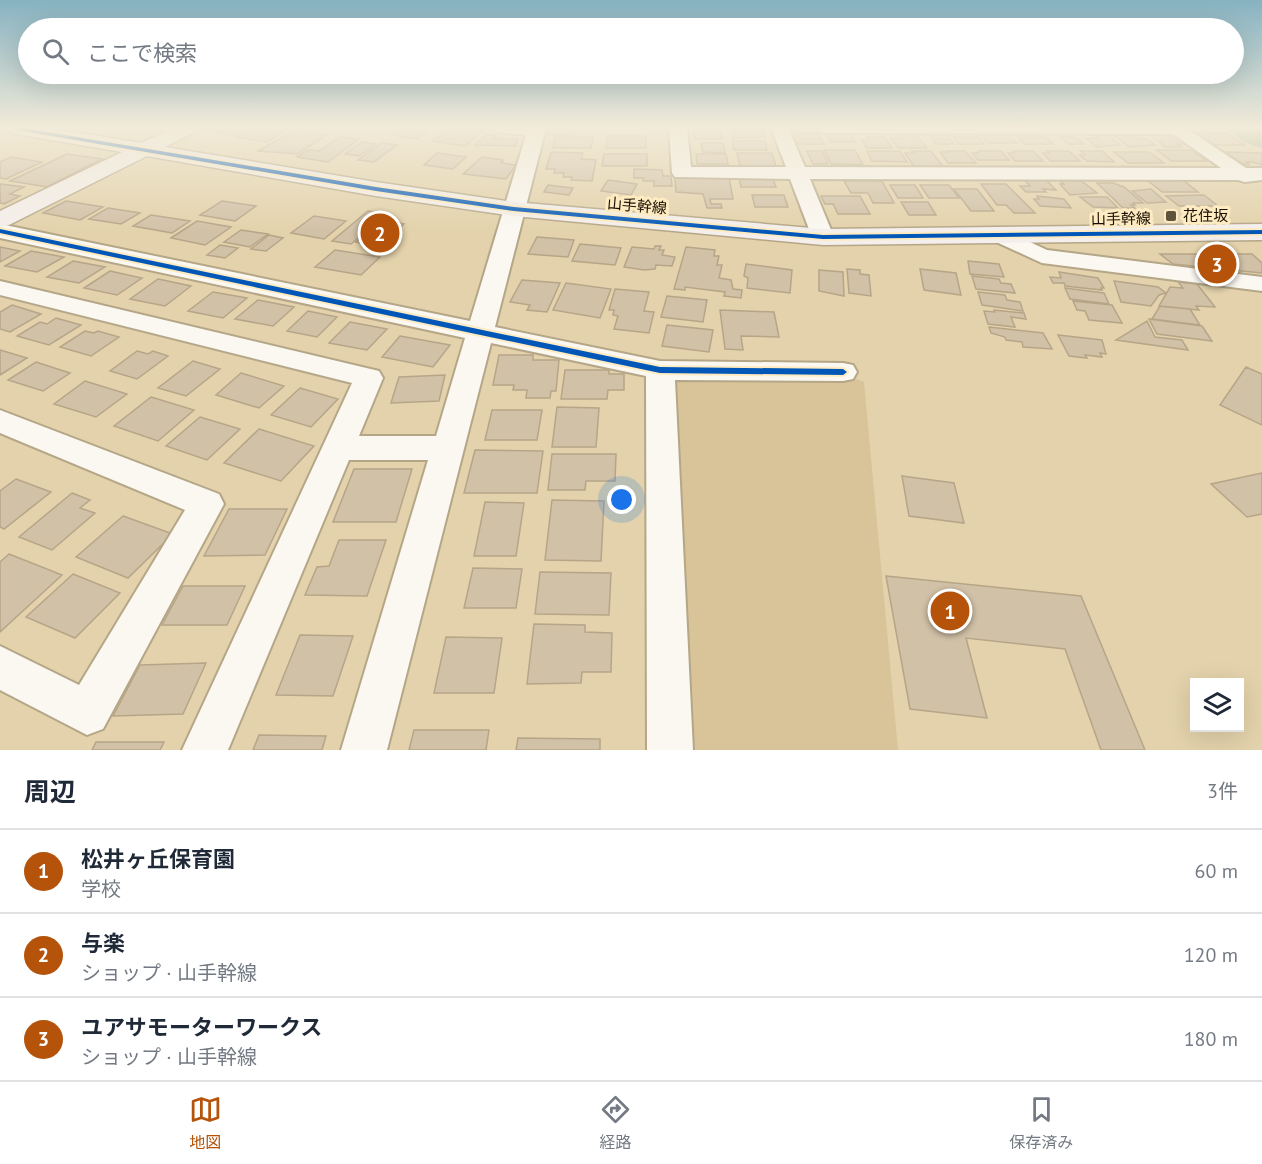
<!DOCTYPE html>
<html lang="ja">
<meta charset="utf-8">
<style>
body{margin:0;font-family:"PT Sans","Noto Sans JP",sans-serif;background:#f2f2f3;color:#1f2937}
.controls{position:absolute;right:18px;bottom:18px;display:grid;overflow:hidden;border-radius:0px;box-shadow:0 6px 24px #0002}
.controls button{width:54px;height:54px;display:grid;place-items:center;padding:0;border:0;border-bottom:2px solid #e0e1e3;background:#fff;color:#1f2937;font:30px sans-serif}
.you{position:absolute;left:622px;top:500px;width:21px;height:21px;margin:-15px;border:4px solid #fff;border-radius:50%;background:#1a73e8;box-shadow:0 0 0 9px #1a73e833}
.badge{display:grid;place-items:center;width:39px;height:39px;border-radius:50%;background:#b45309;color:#fff;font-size:20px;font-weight:700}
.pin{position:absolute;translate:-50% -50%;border:3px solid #fff;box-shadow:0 2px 6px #0006}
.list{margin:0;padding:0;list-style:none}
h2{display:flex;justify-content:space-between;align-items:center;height:78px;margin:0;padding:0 24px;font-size:26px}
h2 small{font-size:20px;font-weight:400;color:#747a83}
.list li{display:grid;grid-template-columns:39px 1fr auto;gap:18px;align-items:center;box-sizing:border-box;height:84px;padding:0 24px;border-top:2px solid #e0e1e3}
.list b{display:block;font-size:22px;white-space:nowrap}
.list p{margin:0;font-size:20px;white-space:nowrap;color:#747a83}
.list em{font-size:20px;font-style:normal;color:#747a83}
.icon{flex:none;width:33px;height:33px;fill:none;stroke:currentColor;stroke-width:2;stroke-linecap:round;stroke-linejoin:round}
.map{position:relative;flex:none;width:1262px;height:750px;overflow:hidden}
.search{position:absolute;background:#fff;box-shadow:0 6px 24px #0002;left:18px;right:18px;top:18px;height:66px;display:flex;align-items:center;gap:15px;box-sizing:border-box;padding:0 21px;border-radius:33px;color:#747a83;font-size:22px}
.sheet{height:330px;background:#fff}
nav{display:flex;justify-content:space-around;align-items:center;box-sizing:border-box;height:84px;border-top:2px solid #e0e1e3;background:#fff;font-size:16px;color:#747a83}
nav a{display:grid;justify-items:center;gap:3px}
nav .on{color:#b45309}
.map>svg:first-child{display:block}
.green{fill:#d8c498}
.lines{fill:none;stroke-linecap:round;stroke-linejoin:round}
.river{fill:#94b087;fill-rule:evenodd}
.building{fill:#d1c1a7;stroke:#b7a588;stroke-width:1.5}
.street-casing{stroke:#b4a687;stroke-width:4}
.secondary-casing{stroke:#b4a687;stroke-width:3}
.street{fill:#fbf8f2;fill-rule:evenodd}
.secondary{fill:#f4efec;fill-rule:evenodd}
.cycleway-casing{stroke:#feebc1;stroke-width:4}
.cycleway{fill:#0057b8;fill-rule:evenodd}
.poi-dot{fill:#5f533c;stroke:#feebc1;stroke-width:2}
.labels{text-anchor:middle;stroke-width:6;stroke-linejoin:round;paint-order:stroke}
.far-street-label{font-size:15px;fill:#180f00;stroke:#feebc1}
.far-poi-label{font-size:15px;fill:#180f00;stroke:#feebc1;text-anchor:start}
</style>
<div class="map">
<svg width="1262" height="750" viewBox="0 0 1262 750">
<rect width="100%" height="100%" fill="#e3d2ab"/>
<path class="green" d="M681,378L857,379L864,382L898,750H691L669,383Z"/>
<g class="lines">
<path class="river" d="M1228,128H1262V148C1249,145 1236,139 1228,128Z"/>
</g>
<path class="building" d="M207,128H251L237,135L202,130Z
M254,128H290L267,142L237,137Z
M450,128H463L484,130L465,146L432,141Z
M549,128H579V132H574V135H548Z
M740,128L763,131L765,137L733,138L732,131H740Z
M401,129L427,132L418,139L392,135Z
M693,129H720L722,139H695Z
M294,131L327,135L297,154L258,151Z
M792,133H818L824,144H797Z
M826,133H849L855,142H831Z
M1196,133H1226L1245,145H1214Z
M901,134H916L927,148H898L891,138H903Z
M929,134H946L954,144H936Z
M980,134H1007L1017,143H988Z
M1093,134H1107L1120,145L1096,147L1086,138H1098Z
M1112,134L1146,139L1155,145L1129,147Z
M1150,134H1172L1187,144H1177L1182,147H1165Z
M486,135L497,136L493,139H517L516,146L475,145Z
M607,136H646V148H606Z
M340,137L359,139L328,162L297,157L308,150L319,151Z
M555,137H593L591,148H553Z
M866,137H885L892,148H867L862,140L868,141Z
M953,137H978L984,144H959Z
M1018,137H1045L1053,144H1025Z
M1060,137H1076L1084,144H1068Z
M732,141H765L767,150H734Z
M362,142L376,144L359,156L345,154Z
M382,143L397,145L374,162L358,160Z
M701,143H723L725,153L703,152Z
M824,150H855L863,165L831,164Z
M1157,150H1191L1206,161H1171Z
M807,151H822L828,164H813Z
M867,151H900L907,162L872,161Z
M912,151H931L944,168H915L905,153H914Z
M947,151H965L976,163H948L940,152H948Z
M978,151H1001L1009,160H978L972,153H979Z
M1013,151H1033L1043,161H1015L1008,153H1014Z
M1047,151H1069L1080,161H1050L1043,153H1050Z
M1080,151H1102L1114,162L1087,161L1079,155H1085Z
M551,152L583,153L581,159L596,160L592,181L571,180L572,177H563L564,173H554L555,169H546Z
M1114,152H1149L1164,163H1128Z
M1225,152L1262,153V165L1252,162H1246L1250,165L1243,164Z
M437,153L466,157L453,169L424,165Z
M737,153H772L776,166H740Z
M67,154L102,159L47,187L10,181Z
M604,154H647V166H602Z
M696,154H726L728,164H697Z
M11,157L42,162L6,179L0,178V162Z
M482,157L503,160L501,163L516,165L506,179L463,174Z
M634,169L662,170L663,176H671L672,186H654V181H643V178H634Z
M739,177H772L776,187H741Z
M675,178H729L733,199H710L711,204H721L722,208H707L703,194L676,192Z
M1024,179L1046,180L1056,190L1043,189L1046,192H1026L1020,186H1030Z
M608,180L637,184L631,195L601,191Z
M1059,180H1080L1097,193L1070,195L1060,184H1064Z
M1147,180H1183L1198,192H1162Z
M844,181H882L894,203H873L868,193H851Z
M1097,183H1113L1124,187L1143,203H1133L1135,205H1131L1135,208H1123Z
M0,184H1L24,187L10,194L20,196L4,204L0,203Z
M981,184H1006L1035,213H1014L1006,205H997Z
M548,185L573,188L569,195L544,192Z
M890,185H915L923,198H898Z
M920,185H949L959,198H929Z
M954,189H977L994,211H971Z
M1151,189L1166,202L1147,203L1132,191Z
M752,195H784L788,207H755Z
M1204,195L1218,206H1179L1166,196Z
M821,196H860L870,214H838L833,204H825Z
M1037,196L1064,199L1071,208L1040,206L1034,199H1039Z
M1080,197H1107L1118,208L1093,207Z
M66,201L103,207L80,220L43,213Z
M222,201L256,206L235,221L200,215Z
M901,202H928L936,215H909Z
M108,208L140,213L121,224L89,219Z
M368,211L386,214L351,244L332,241Z
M151,215L190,221L172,233L133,226Z
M314,216L346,221L324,239L291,233Z
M382,220L404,224L379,246L356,242Z
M197,221L231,227L205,245L171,238Z
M241,230L268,234L250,247L224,242Z
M269,235L283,238L266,251L251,249Z
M537,237L574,240L568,257L528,254Z
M580,244L621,248L615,265L572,261Z
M220,245L238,248L225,258L207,255Z
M655,246H661L659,250H664L662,255L675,257L672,266L656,265L655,269L644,270L624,267L632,247L654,249Z
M0,247L20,251L0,262Z
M686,247L715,250L714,256H719L717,265H722L719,278L731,280L733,289L742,290L741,298L724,296L725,292L685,287V290L674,289Z
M335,250L380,257L361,275L315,267Z
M31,251L64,257L37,272L5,266Z
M1160,254H1252L1262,263V273L1173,264Z
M73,261L105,267L79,283L47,277Z
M968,261L999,264L1004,277L970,274Z
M746,264L792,270L790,293L747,288L748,278L744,276Z
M847,269L860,270V274L869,275L871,296L849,293Z
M920,269L956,273L961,295L924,290Z
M819,270L843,272L844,296L819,291Z
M110,271L142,278L117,295L84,288Z
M1059,272L1098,278L1104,288H1101L1102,290L1065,286L1064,283H1053L1050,277L1061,278Z
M972,276L999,279L1001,283L1011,284L1015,293L976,289Z
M158,279L191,286L165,306L130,299Z
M522,280L560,283L547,312L527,310L530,305L510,302Z
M1114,281L1158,287L1166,293L1159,295L1151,306L1121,302Z
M1178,282L1197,284L1215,307L1196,306L1199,310L1159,306L1170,287L1183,288Z
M566,283L611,289L600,318L553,310Z
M1065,288L1104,293L1109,304L1070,299Z
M615,289L649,292L644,311L654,312L649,333L614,329L618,316L613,315L614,310H609Z
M213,292L247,298L223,318L188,311Z
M978,292L1005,295L1007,300L1020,302L1023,311L982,305Z
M667,296L707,300L703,322L661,317Z
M258,300L294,307L273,326L235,319Z
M1073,301L1112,305L1122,323L1089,320L1085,311L1077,310Z
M12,305L41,314L10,332L0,329V312Z
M1160,306L1190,309L1200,325L1152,319Z
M720,310L774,312L779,337L741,336L743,350L725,349Z
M994,310L1024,313L1026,319L1011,317L1015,327L988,324L984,311L995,312Z
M308,311L337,317L317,337L287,331Z
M56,318L81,325L49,345L17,336L40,322L47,324Z
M1149,319L1202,326L1212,341L1157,334Z
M1147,321L1155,337L1182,340L1188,350L1116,340Z
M350,322L387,329L367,350L329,343Z
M667,325L713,330L709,352L662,346Z
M989,327L1043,333L1052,349L1023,347L1022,342L1006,340L1005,337L991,333Z
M85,331L94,333L98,331L119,337L91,356L60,347Z
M1058,335L1102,340L1106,354L1100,353L1102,357L1085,355L1087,358L1069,356Z
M400,336L450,345L433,367L382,357Z
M0,350L27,358L0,375Z
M137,351L148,354L153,351L168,356L137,379L110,371Z
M499,355H533V360H559L556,391H551L550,398H526L527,390H513L514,385H493Z
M193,361L220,369L186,396L158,388Z
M36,362L70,373L43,391L8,380Z
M1246,367L1262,374V425L1220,405Z
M565,370H609V374H624V390H608L607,399H561Z
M241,373L284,386L259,408L216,395Z
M445,375L439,401L391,403L399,377Z
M85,381L127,394L96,417L54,404Z
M300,388L338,399L311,427L271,415Z
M151,397L194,410L158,441L114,426Z
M557,407L599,408L596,447H552Z
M492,410H542L537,440H485Z
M200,417L240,429L207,460L166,446Z
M259,429L314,446L281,481L224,463Z
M475,450L543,451L537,493H464Z
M552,454H616L615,481H586L585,490H548Z
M354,469H412L396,522H333Z
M1262,473V514L1247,517L1211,484Z
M902,476L954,483L964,523L909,516Z
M16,479L51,492L4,529L0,527V491Z
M72,493L90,500L80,508L95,513L52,550L19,537Z
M552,500L604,501L601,561L545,560Z
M485,502L524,503L516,556H474Z
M229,509H287L265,555L204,556Z
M123,516L173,534L128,578L76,557Z
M339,540H386L367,596L305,595L317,567L329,566Z
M9,554L62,575L0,632V562Z
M473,568L522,569L516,608H464Z
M540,572L611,573L609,615L535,614Z
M73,574L120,593L75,638L26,617Z
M886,576L1081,596L1145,750H1101L1065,649L966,638L987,718L910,709Z
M183,586H245L227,625H162Z
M534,624L585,625V632L612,633L611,672H582L581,683L527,684Z
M300,635L353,636L333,696L276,695Z
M446,637L502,638L494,693H434Z
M206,663L183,714L113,716L140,665Z
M414,730H489L486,750H409Z
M259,735L326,736L322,750H253Z
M518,738L600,739V750H516Z
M96,742H164L160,750H92Z"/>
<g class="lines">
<defs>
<path id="street" d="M494,128H546L495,327L660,361L843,363L853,365L857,372L853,379L843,381L675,380L693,750H647L646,376L491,343L387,750H341L428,460H349L228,750H182L352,383L0,295V281L379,371L383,378L359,436H436L465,338L0,238V224L470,321L526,135L497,132Z
M669,128H687L691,167H786L771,128H788L805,167L1221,168L1173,134L825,133L819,132L816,128H1186L1246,168H1262V180L1245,182L1238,180L810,179L834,237L831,242L823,244L815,242L812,237L790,179L675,177L672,173Z
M1002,229L1047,250L1262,277V291L1042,263L994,241L991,236L994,231Z
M0,410L219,494L224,504L103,729L87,735L0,690V646L79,685L185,510L0,433Z"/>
<path id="secondary" d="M6,128H49L141,143L173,128H198L195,132L165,147L376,182L514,202L823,229L1262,224V240L823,245L514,216L376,196L147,156L9,225L0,227V211L122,152L16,134L9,132Z"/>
</defs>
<use href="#street" class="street-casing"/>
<use href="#secondary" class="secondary-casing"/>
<use href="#street" class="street"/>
<use href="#secondary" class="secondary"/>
<defs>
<path id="cycleway" d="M14,128H23L376,187L514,207L823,235L1262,230V234L823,239L514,211L376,191L16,130Z
M0,229L660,367L843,369L847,372L843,375L660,373L0,233Z"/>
</defs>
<use href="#cycleway" class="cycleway-casing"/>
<use href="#cycleway" class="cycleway"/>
</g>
<linearGradient id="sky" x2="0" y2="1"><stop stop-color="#86b2c1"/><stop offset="0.55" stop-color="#f2ebd9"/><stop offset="1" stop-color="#f2ebd9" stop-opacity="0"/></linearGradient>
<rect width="1262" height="232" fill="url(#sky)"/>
<rect class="poi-dot" x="1165" y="210" width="12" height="12" rx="3"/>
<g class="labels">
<g class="far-street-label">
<text transform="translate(637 206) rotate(5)" y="5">山手幹線</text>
<text transform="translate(1121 219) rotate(-1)" y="5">山手幹線</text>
</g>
<g class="far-poi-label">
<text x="1183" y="221">花住坂</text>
</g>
</g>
</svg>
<div class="controls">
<button><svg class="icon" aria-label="layers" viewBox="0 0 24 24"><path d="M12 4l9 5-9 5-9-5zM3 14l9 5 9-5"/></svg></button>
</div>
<div class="you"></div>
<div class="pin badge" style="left:950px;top:611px">1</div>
<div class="pin badge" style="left:380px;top:233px">2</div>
<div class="pin badge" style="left:1217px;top:264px">3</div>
<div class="search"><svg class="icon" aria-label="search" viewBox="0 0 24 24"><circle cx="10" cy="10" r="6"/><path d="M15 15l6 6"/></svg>ここで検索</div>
</div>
<section class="sheet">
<h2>周辺<small>3件</small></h2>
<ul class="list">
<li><span class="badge">1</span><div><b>松井ヶ丘保育園</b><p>学校</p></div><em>60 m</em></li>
<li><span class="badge">2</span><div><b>与楽</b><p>ショップ · 山手幹線</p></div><em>120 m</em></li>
<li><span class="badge">3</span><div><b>ユアサモーターワークス</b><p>ショップ · 山手幹線</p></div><em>180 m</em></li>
</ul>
</section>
<nav>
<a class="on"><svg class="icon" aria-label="map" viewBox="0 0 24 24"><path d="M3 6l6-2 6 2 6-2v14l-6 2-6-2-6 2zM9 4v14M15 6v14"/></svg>地図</a>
<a><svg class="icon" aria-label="directions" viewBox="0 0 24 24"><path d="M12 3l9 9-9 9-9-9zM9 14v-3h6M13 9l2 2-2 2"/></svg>経路</a>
<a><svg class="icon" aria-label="saved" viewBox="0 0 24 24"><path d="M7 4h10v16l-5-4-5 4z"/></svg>保存済み</a>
</nav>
